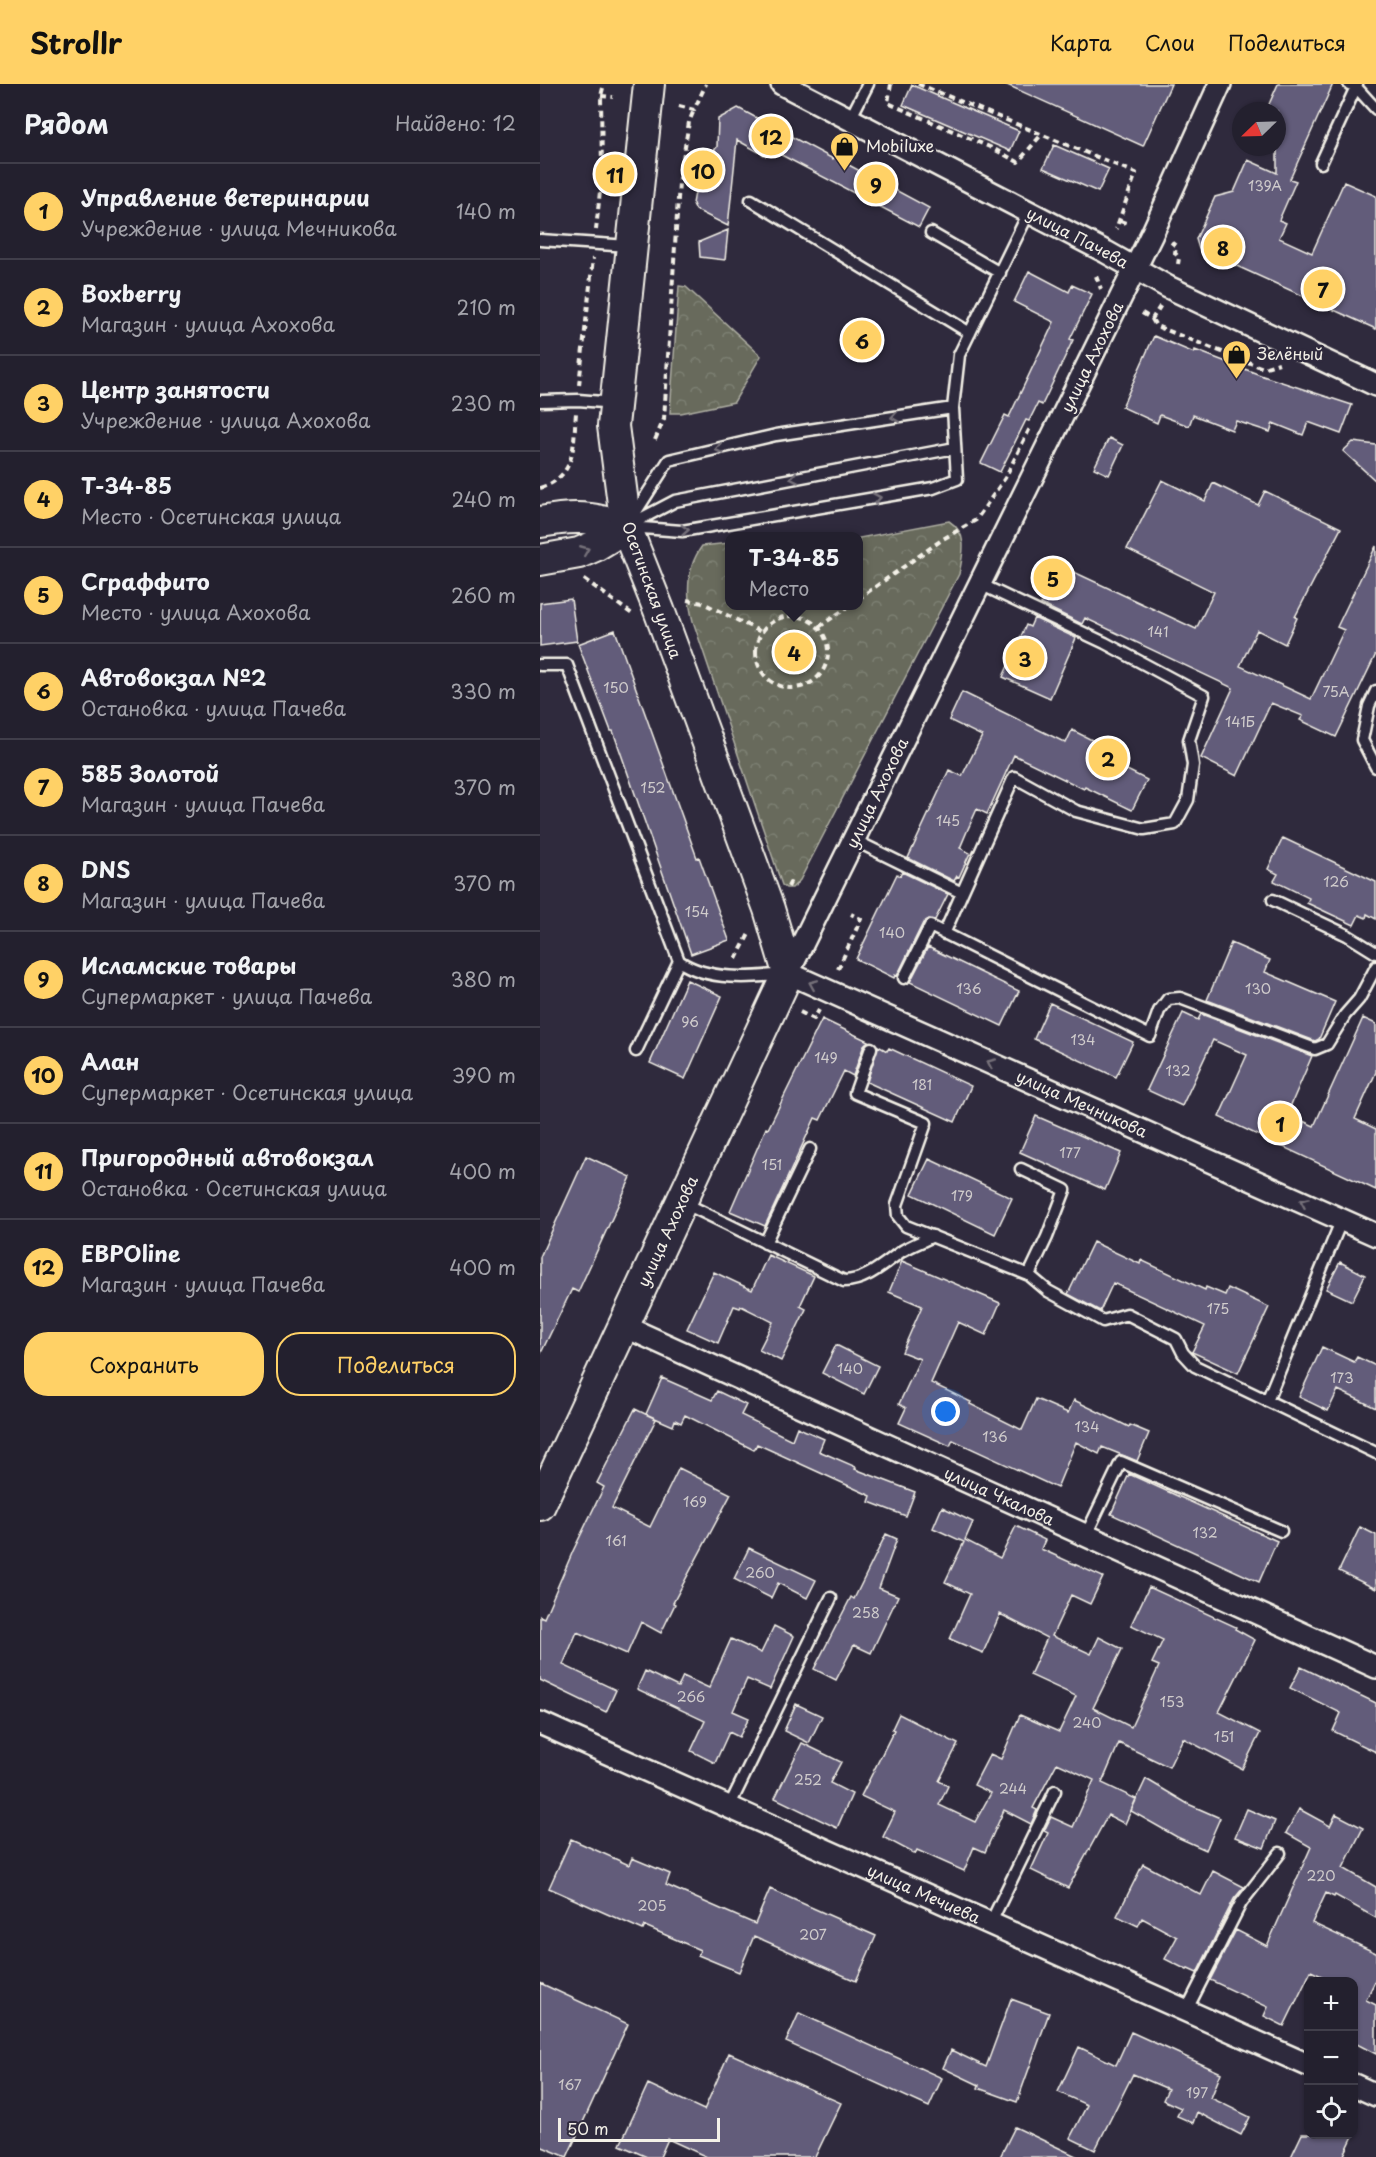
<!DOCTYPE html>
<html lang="ru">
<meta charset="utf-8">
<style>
body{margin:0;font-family:"Playpen Sans",sans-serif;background:#2b2836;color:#f1f3f6}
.controls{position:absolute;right:18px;bottom:18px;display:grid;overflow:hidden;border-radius:12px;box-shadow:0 2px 4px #0004}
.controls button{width:54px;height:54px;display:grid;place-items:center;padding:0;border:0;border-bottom:2px solid #403e4a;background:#23202e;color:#f1f3f6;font:30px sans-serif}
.compass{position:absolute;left:692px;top:18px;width:54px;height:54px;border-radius:50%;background:#23202e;box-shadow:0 2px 4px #0004;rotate:247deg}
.scale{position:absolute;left:18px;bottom:15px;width:162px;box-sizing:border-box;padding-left:6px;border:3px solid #f4f1e8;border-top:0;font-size:16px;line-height:21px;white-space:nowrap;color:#f4f1e8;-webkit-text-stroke:4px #2f2a3d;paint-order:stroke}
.you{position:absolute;left:406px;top:1328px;width:21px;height:21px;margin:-15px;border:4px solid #fff;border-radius:50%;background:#1a73e8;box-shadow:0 0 0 9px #1a73e833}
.badge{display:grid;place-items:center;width:39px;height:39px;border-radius:50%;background:#ffd166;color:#111;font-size:20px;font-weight:700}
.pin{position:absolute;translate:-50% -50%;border:3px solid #fff;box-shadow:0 2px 6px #0006}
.popup{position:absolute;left:185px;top:448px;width:138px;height:78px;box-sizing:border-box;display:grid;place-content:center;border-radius:12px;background:#23202e;filter:drop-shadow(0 2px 4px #0005);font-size:20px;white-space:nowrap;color:#a3a3aa}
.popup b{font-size:22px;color:#f1f3f6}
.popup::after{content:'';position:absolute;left:50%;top:100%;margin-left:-12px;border:12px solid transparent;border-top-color:#23202e}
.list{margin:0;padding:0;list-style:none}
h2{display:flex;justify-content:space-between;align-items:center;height:78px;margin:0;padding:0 24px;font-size:26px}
h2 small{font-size:20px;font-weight:400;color:#a3a3aa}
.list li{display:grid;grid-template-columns:39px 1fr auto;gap:18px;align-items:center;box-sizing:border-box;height:96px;padding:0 24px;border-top:2px solid #403e4a}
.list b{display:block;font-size:22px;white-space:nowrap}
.list p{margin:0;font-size:20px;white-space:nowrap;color:#a3a3aa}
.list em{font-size:20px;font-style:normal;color:#a3a3aa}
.actions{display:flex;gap:12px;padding:18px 24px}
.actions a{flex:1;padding:14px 0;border:2px solid #ffd166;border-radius:24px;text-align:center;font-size:21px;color:#ffd166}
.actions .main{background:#ffd166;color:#111}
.icon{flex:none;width:33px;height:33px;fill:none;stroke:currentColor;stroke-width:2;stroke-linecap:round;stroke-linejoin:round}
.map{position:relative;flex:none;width:836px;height:2073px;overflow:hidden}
header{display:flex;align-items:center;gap:36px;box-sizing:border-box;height:84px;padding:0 30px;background:#ffd166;color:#111}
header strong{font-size:28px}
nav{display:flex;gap:33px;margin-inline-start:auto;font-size:21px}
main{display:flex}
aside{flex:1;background:#23202e}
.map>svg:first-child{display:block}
.forest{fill:url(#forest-crowns);stroke:#aeaea2;stroke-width:1.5}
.building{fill:#625c7a;stroke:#f4f1e8;stroke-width:1.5}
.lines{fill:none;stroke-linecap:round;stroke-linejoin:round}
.lane-casing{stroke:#f4f1e8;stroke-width:15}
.street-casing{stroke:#f4f1e8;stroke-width:26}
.secondary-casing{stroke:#f4f1e8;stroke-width:34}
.path{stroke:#f4f1e8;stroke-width:4;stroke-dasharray:6 4.5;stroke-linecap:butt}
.lane{stroke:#2f2a3d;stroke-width:10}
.street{stroke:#2f2a3d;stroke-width:21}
.secondary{stroke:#2f2a3d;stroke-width:30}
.oneway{stroke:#747079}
.labels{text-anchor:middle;stroke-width:5;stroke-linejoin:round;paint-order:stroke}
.number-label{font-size:14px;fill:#d0cccc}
.poi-label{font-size:16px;fill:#f4f1e8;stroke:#2f2a3d;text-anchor:start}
.street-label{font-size:16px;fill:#f4f1e8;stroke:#2f2a3d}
</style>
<header>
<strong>Strollr</strong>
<nav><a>Карта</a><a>Слои</a><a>Поделиться</a></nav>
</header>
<main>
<aside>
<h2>Рядом<small>Найдено: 12</small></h2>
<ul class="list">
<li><span class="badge">1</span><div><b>Управление ветеринарии</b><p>Учреждение · улица Мечникова</p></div><em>140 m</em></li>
<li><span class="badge">2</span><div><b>Boxberry</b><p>Магазин · улица Ахохова</p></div><em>210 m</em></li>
<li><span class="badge">3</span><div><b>Центр занятости</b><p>Учреждение · улица Ахохова</p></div><em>230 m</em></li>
<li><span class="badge">4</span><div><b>Т-34-85</b><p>Место · Осетинская улица</p></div><em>240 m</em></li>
<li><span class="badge">5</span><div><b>Сграффито</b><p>Место · улица Ахохова</p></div><em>260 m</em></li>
<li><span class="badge">6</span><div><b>Автовокзал №2</b><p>Остановка · улица Пачева</p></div><em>330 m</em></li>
<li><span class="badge">7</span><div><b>585 Золотой</b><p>Магазин · улица Пачева</p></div><em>370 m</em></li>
<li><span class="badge">8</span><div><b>DNS</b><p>Магазин · улица Пачева</p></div><em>370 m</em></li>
<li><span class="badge">9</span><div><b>Исламские товары</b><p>Супермаркет · улица Пачева</p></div><em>380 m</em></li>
<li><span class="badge">10</span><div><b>Алан</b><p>Супермаркет · Осетинская улица</p></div><em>390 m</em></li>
<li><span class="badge">11</span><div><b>Пригородный автовокзал</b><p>Остановка · Осетинская улица</p></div><em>400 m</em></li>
<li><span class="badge">12</span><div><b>ЕВРОline</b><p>Магазин · улица Пачева</p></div><em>400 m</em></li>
</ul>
<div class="actions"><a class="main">Сохранить</a><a>Поделиться</a></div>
</aside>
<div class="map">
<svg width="836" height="2073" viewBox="0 0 836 2073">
<defs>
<pattern id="forest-crowns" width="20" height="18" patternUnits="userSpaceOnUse" patternTransform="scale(1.5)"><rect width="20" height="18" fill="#676a5c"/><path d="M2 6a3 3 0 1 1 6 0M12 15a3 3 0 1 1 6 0" fill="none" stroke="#7d8073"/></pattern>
</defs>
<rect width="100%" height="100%" fill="#2f2a3d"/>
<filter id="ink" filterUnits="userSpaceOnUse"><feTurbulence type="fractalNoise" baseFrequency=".0167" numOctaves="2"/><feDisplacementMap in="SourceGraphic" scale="12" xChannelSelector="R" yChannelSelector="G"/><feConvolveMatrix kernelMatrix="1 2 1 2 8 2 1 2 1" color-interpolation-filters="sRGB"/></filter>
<g filter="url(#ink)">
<path class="forest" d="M139,202L146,203L221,272L194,318L141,329H130Z
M409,437C429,450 423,470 419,490L260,796L252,804H246L242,801L153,537C146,511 146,484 162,462L189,459L190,522H318L319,454Z"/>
<path class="building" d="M465,0H631L603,62Z
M738,0H793L750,95L756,97L739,136L746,139L739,154L772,169L804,98L836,112V245L659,165L656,155L675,113L694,108L708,76L737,89V27H726Z
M372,1L479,47L470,67L363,21Z
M198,24L293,75L294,73L389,124L379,143L230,65L226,72L197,56L188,142L156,126L153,120L155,108L150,105L157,81L163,78L177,63L178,35Z
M514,61L569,85L558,108L503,84Z
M188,146L185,176L160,173L159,158Z
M489,187L529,208L532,201L552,210L530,255L533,256L502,321L498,319L489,337L486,336L460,388L441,379L465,331L469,333L514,238L474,218Z
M614,252L654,269L655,266L723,292L812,321L801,350L768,338L763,351L733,339L730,348L696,337L692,346L653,331L649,342L620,331L617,339L582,323Z
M569,354L583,361L569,391L554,384Z
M813,358L836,361V397L803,367Z
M622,396L665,417L673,399L718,421L725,407L801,444L755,533L757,534L745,560L717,546L700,582L771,615L804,546L797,543L836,462V570L796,653L760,636L763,632L731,619L697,692L661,674L693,604L545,534L542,540L501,520L519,481L656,545L674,508L587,465Z
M31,515L37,557L0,562V519Z
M494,534L536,554L510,614L463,593L486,541L490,543Z
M75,546L157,774L159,773L189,856L151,870L73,647H71L38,560Z
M422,608L526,659L532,646L584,672L579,682L607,696L592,726L545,703L544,705L474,671L447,730L437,725L428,745L420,764L430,769L419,793L417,792L414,797L368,774L409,686L422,692L442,652L409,636Z
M743,754L836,798V835L827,830L826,834L819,831L814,841L767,819L769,814L734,797L738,790L728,785Z
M362,788L408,810L395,836L389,835L383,839L357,892L355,891L354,894L316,875L357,790L360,792Z
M691,859L730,876L725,888L795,918L779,955L775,957L667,916Z
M388,863L479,907L462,942L370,898Z
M147,896L182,912L145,995L110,979Z
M510,919L593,958L576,993L494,955Z
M643,929L658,936L661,930L772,972L747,1030L774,1042L823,934L836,940V988L815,1035L836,1045V1106L679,1033L707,971L673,956L642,1022L607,1006Z
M282,935L328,957L324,961L313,992L304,987L280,1036L275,1034L225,1142L190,1127L226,1044L228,1045Z
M338,962L347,967L349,964L431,1002L415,1038L327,998Z
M496,1032L581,1069L565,1106L480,1068Z
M46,1072L91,1093L38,1208L32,1205L0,1271V1173Z
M389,1075L472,1114L455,1150L372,1110Z
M553,1158L600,1180L601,1176L665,1206L666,1203L685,1211L688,1204L729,1223L698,1289L652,1268L665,1242L573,1199L560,1227L528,1210Z
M228,1171L274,1192L260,1222L266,1225L241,1277L219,1266L233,1238L201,1222L200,1224L194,1222L178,1259L147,1245L174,1188L212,1206Z
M362,1177L460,1219L446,1251L418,1238L391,1299L431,1318L430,1320L482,1346L496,1315L528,1329L534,1316L589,1343L590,1341L609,1349L597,1377L562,1363L559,1370L536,1358L517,1404L413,1356L410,1362L359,1339L366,1324L359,1320L380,1275L362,1268L382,1222L349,1208Z
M800,1178L825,1191L812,1217L786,1205Z
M296,1261L338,1282L324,1310L282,1289Z
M782,1263L814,1278L817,1273L836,1282V1324L798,1306L788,1327L759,1313Z
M122,1294L172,1316L177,1307L206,1321L201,1331L252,1356L257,1343L284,1355L279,1367L316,1383L315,1385L375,1408L366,1432L329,1418L331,1412L217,1360L214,1366L145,1331L141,1339L135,1336L133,1342L106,1330Z
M95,1325L116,1335L72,1424L110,1443L139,1384L191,1410L133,1519L135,1520L121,1549L101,1538L87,1570L37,1548L23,1581L76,1606L66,1628L0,1596V1532L4,1534L33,1467L64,1403L57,1399Z
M589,1390L737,1457L719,1498L571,1430Z
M402,1423L433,1438L425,1456L460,1474L476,1442L505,1456L501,1465L563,1493L550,1520L531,1511L512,1552L551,1570L559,1553L582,1565L553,1624L591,1643L619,1582L612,1579L623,1556L591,1541L609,1503L696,1543L695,1545L715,1556L679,1628L720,1649L702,1685L643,1654L629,1683L579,1659L562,1699L596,1715L585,1740L568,1731L528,1804L491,1786L508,1749L504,1747L511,1733L533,1743L554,1696L517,1679L493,1724L497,1726L491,1740L464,1726L445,1768L434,1763L424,1787L377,1766L375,1770L343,1753L355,1728L321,1712L354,1646L352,1645L359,1630L418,1660L399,1697L408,1702L399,1721L435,1738L451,1709L434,1701L450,1670L461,1675L480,1631L519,1648L536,1612L490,1591L507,1554L460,1530L443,1569L410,1555L430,1510L405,1498L424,1458L393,1444Z
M820,1443L836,1451V1505L799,1487Z
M346,1450L357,1455L339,1504L358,1512L331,1569L314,1561L296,1596L274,1585L311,1513L314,1515Z
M209,1464L276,1496L267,1514L238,1499L231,1514L194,1495Z
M234,1542L254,1552L230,1605L207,1595L193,1627L209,1634L199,1653L189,1648L175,1679L151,1667L165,1637L97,1605L105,1587L138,1603L143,1592L169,1604L191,1555L221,1569Z
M761,1583L836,1619V1668L793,1647L801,1629L750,1604Z
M256,1620L282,1632L269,1659L244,1647Z
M262,1659L301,1678L290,1699L312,1710L297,1744L235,1714Z
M606,1695L648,1720L680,1734L666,1766L637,1753L591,1727Z
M707,1725L735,1737L724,1764L695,1753Z
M759,1725L790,1742L796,1730L823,1744L803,1784L836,1803V1834L795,1811L794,1813L786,1809L772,1839L836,1869V1895L826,1916L836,1921V1970L813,1958V1898H794L771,1887L744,1942L724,1932L728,1923L670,1896L696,1846L727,1862L771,1763L746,1749Z
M31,1755L89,1781L92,1774L130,1790L126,1801L215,1840L230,1805L336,1852L316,1897L214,1852L199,1888L158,1871L160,1866L105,1842L103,1846L9,1804Z
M603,1780L661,1811L673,1787L704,1803L694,1815L657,1889L648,1885L647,1886L625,1875L637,1853L602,1834L598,1842L577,1832Z
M0,1899L88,1940L27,2073L0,2062Z
M471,1915L509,1929L477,2018L438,2004L439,2001L403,1984L411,1966L446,1983Z
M259,1929L402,1994L389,2023L246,1958Z
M591,1948L681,1989L671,2014L710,2033L701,2051L657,2028L653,2039L637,2032L641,2024L623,2016L628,2005L593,1990L555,2066L530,2054L547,2021L518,2008L539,1963L576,1981Z
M189,1969L301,2019L275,2073H167L128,2055L120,2073H107L80,2061L108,2000L164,2026Z
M475,2043L538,2073H460Z
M762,2050H814L803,2073H751Z"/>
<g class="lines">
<defs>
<path id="lane" d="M817,0L816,3L836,25
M310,35L328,0
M781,79L816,3L809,0
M211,116L430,249
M391,149L460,189
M0,156L89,162
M0,317L38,316L75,319
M92,434L129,376L236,351L413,324
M89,441L135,417L415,364
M89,443L142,447L393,404L417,395L413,324L419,271L489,128
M0,581H27L139,877C168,897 211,894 244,890
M836,607L829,622L822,656L836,683
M314,756L422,809L404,850
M422,809L474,693L536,727L604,745L635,740L648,716L653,681L649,656L664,612L565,559L440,500
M733,816L807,851L836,869
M364,894L390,842L610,952L619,927L628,915L640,914L775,965L787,960L805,931L819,915L836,883
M331,964L315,1009L386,1039L357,1121L358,1132L366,1142L489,1191
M96,967L139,877
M481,1085L525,1106L507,1153L489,1191L508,1207L563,1237L587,1230L636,1255L643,1269L655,1282L836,1369
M144,1119L304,1197C326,1197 345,1179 362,1167C372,1161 383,1157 393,1152
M225,1159L270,1065
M727,1317L802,1135
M546,1451L581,1378L741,1447
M189,1723L291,1514
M450,1840L515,1707
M646,1927L701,1819L740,1769"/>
<g id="street">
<path id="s1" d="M242,0L566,168L628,203L836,301"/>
<path id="s2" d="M680,0L612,150L248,889L836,1151"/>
<path id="s3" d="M84,1242L836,1583"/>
<path id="s4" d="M0,1639L768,1981"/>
<path d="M814,2001L836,2011"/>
</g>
<g id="secondary">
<path d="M0,438C37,431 50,433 86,443"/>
<path d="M0,476L39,469L55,462L86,443"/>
<path id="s5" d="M0,1421L248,889L229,825L119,526L86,443L73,342L109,0"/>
</g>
</defs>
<use href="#lane" class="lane-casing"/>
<use href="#street" class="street-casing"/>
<use href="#secondary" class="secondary-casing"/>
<path class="path" d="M351,0L348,19L452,64L478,78L502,50
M378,0L596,89L576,145
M61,12L73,13
M139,22L154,26L166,0
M580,137L589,140
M56,146L62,88L61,12L64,0
M631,158L636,162L635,169L639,174L638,180
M556,192L561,205
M602,229L612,235L621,221
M612,235L616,242L723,284L739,279
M39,301L53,174
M115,356L124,335L139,99L149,38L154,26
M0,404C37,392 33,362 36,329
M44,495L92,530
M318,515L403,455L436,436L465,394L490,344
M147,516L163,519L221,548
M216 568a36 36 0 1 1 72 0a36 36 0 1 1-72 0Z
M279,543L309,522
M248,803L250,799L256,802
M196,875L210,848
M298,885L321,835L311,830
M260,928L274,935L279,926"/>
<use href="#lane" class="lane"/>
<use href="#street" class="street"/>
<use href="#secondary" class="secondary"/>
</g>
<defs><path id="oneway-chevron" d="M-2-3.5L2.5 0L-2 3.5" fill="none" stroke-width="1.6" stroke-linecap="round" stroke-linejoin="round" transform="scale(1.5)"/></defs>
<g class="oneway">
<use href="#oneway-chevron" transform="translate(355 333) rotate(171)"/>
<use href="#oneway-chevron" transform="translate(179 365) rotate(167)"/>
<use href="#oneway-chevron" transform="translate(254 394) rotate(169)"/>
<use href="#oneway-chevron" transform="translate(337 414) rotate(-10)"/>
<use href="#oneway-chevron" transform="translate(145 446) rotate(-4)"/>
<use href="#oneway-chevron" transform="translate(45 466) rotate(-22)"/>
<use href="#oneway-chevron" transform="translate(273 900) rotate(-157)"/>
<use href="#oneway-chevron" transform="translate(451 979) rotate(-156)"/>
<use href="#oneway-chevron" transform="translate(764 1118) rotate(-156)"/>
</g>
</g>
<defs>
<symbol id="shop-pin" viewBox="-11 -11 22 30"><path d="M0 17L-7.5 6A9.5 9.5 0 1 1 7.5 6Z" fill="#ffd166" stroke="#2f2a3d"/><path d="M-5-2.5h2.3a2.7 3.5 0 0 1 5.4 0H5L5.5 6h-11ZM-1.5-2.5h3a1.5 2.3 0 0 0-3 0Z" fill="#111"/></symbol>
</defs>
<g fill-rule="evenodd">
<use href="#shop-pin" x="288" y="46" width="33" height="45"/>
<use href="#shop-pin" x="680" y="254" width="33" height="45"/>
</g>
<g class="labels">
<g class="number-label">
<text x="725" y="107">139А</text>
<text x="618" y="553">141</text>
<text x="76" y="609">150</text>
<text x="796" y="613">75А</text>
<text x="700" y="643">141Б</text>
<text x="113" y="709">152</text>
<text x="408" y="742">145</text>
<text x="796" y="803">126</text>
<text x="157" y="833">154</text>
<text x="352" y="854">140</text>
<text x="429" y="910">136</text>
<text x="718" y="910">130</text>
<text x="150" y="943">96</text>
<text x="543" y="961">134</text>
<text x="286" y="979">149</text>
<text x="638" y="992">132</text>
<text x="382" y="1006">181</text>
<text x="530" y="1074">177</text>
<text x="232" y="1086">151</text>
<text x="422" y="1117">179</text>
<text x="678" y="1230">175</text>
<text x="310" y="1290">140</text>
<text x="802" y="1299">173</text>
<text x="547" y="1348">134</text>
<text x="455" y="1358">136</text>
<text x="155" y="1423">169</text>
<text x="665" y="1454">132</text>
<text x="76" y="1462">161</text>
<text x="220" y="1494">260</text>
<text x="326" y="1534">258</text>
<text x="151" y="1618">266</text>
<text x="632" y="1623">153</text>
<text x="547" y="1644">240</text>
<text x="684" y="1658">151</text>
<text x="268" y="1701">252</text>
<text x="473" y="1710">244</text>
<text x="781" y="1797">220</text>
<text x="112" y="1827">205</text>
<text x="273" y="1856">207</text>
<text x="30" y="2006">167</text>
<text x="657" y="2014">197</text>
</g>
<g class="poi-label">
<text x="326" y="68">Mobiluxe</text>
<text x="717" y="276">Зелёный</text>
</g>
<g class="street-label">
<text dy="6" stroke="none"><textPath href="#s1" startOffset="333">улица Пачева</textPath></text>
<text transform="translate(552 273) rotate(-64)" y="6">улица Ахохова</text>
<text transform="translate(112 506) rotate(70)" y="6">Осетинская улица</text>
<text transform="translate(337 709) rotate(-64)" y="6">улица Ахохова</text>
<text dy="6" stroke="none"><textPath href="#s2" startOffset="1310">улица Мечникова</textPath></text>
<text dy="6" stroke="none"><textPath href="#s5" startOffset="302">улица Ахохова</textPath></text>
<text dy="6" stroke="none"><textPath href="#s3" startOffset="412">улица Чкалова</textPath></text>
<text dy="6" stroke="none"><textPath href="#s4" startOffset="420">улица Мечиева</textPath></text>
</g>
</g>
</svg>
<div class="controls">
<button>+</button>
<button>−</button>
<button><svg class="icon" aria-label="locate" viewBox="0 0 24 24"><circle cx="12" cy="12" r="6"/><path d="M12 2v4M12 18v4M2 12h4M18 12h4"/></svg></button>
</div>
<svg class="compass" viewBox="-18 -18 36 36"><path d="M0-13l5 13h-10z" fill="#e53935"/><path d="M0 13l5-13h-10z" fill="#a3a3aa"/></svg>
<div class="scale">50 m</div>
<div class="you"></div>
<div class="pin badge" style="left:740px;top:1039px">1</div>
<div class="pin badge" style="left:568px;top:674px">2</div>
<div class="pin badge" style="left:485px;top:574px">3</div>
<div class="pin badge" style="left:254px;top:568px">4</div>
<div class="popup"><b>Т-34-85</b>Место</div>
<div class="pin badge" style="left:513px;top:494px">5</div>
<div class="pin badge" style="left:322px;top:256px">6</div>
<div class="pin badge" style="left:783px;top:205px">7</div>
<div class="pin badge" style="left:683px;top:163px">8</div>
<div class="pin badge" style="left:336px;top:100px">9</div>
<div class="pin badge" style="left:163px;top:86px">10</div>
<div class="pin badge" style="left:75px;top:90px">11</div>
<div class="pin badge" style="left:231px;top:52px">12</div>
</div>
</main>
